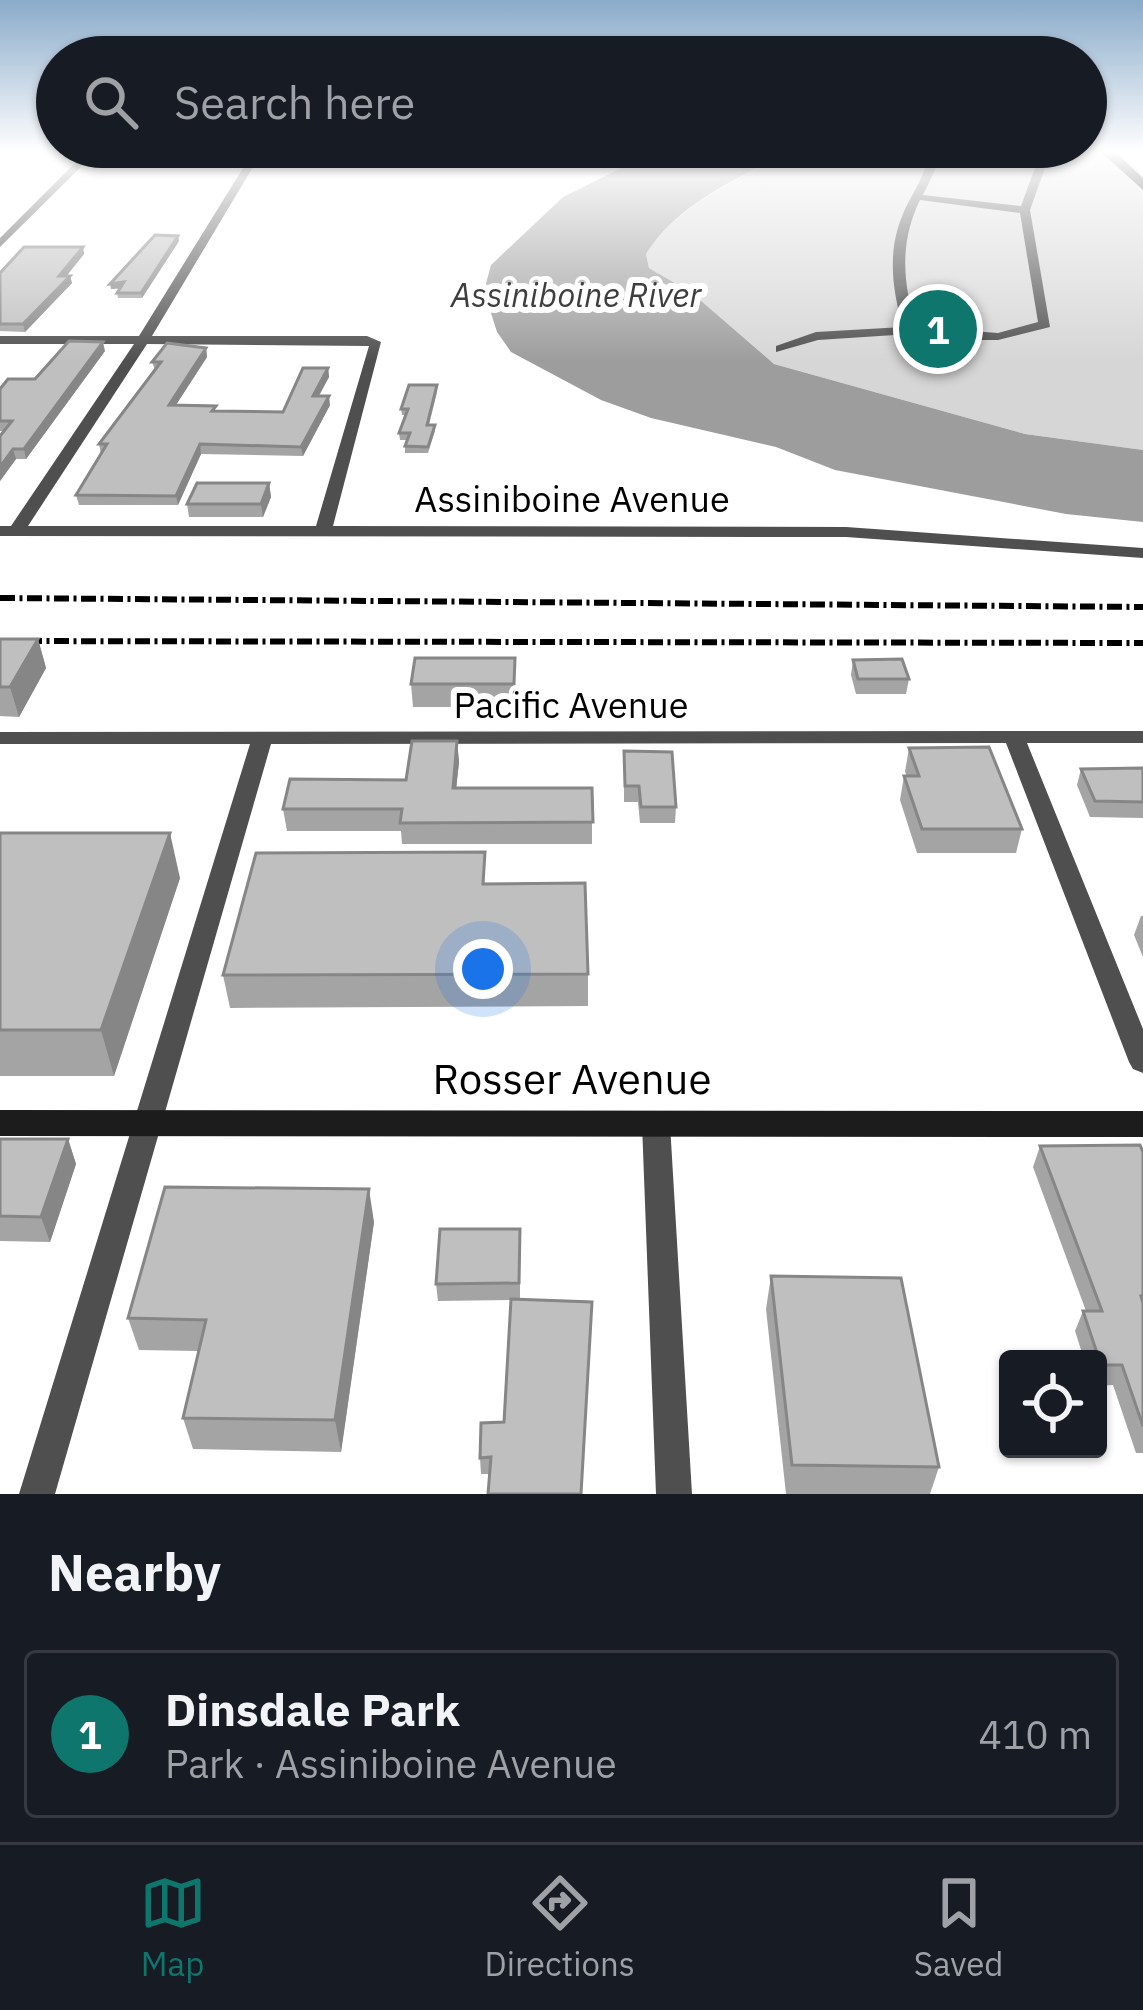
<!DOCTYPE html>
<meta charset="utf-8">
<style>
body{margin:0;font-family:"IBM Plex Sans",sans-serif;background:#242831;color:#f1f3f6}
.controls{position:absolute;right:36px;bottom:36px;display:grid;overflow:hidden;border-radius:12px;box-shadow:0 3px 9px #0004}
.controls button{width:108px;height:108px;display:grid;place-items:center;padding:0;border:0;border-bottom:3px solid #363941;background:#171b24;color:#f1f3f6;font:60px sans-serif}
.you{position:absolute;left:483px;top:969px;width:42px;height:42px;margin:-30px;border:9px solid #fff;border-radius:50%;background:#1a73e8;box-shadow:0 0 0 18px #1a73e833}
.badge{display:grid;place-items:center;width:78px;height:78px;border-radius:50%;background:#0f766e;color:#fff;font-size:39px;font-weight:700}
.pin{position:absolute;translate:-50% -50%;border:6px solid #fff;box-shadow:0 3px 12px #0006}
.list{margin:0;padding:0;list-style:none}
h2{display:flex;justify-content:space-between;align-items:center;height:156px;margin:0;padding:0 48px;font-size:51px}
h2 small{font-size:39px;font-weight:400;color:#9ea1a6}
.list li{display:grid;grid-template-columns:78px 1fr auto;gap:36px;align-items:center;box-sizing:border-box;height:168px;margin:0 24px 24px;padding:0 24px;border:3px solid #363941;border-radius:12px}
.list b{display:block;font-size:45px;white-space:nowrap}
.list p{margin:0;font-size:39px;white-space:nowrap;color:#9ea1a6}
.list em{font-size:39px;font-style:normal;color:#9ea1a6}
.icon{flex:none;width:66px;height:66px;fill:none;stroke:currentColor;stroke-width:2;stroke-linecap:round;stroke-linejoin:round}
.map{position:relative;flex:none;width:1143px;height:1494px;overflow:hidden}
.search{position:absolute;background:#171b24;box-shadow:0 3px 9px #0004;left:36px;right:36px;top:36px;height:132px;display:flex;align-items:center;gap:30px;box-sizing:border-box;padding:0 42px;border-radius:66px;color:#9ea1a6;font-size:45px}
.sheet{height:348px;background:#171b24}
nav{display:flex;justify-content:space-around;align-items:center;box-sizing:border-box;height:168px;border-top:3px solid #363941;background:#171b24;font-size:33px;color:#9ea1a6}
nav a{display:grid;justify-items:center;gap:6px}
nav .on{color:#0f766e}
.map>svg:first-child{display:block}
.green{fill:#d6d6d6}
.water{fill:#9d9d9d}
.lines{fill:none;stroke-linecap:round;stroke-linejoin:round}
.primary-casing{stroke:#dbdbdb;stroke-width:4}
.street{fill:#4f4f4f;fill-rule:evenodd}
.secondary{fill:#1c1c1c;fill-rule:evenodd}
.primary{fill:#000;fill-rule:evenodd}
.rail{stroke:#000;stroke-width:6;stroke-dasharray:15 4.5 3 4.5;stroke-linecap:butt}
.wall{fill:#a4a4a4}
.shaded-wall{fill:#868686}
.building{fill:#bfbfbf;stroke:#868686;stroke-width:3}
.labels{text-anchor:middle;stroke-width:12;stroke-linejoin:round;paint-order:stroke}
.far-water-label{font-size:33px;font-style:italic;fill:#3e3e3e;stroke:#fff}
.street-label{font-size:36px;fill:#000;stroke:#fff}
.near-street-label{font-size:42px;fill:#000;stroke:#fff}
</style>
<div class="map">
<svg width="1143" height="1494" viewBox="0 0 1143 1494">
<rect width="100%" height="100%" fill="#fff"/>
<path class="green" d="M792,152H1101L1143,191V450L1025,434L774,364L692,293L649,268L646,254C678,203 740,178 792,152Z"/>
<path class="water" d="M654,152H792C740,176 677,204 646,254L649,268L692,293L774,364L1025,434L1143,450V522L1066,514L835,470L776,447L651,418L601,400L511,352L497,332L484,291L491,265L563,197Z"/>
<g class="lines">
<defs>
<path id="primary" d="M1101,152H1115L1143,178V190Z"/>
</defs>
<use href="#primary" class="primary-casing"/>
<path class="street" d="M86,152H96L0,247V238Z
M253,152H262L152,336H367L381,342L333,526L846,527L1143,548V558L846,537L0,536V526H11L134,344H0V336H139ZM147,344L369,346L316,526H28Z
M928,152H938L935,170L923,195L1021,206L1036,165L1029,152H1038L1046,165L1030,210L1050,327L998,340H961L910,334L818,340L776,352V346L816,332L903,327C892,289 887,251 903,214C912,193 926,176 928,152ZM920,200L1020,213L1038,322L998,333L916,327C903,283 899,243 920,200Z
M1143,731V743H1027L1143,1029V1073L1133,1069L1129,1062L1006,743L271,744L55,1494H19L250,744H0V732Z
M656,1112L666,1116L670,1124L692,1494H656L642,1124L646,1116Z"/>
<path class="secondary" d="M0,1110L1143,1111V1137L0,1136Z"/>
<use href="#primary" class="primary"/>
<path class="rail" d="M0,598L1143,607
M0,641L1143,643"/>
</g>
<path class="wall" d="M178,236L179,241L142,298H118L117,293L120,288L111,289Z
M83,247L84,254L66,276H70L72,283L25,332L0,331V273Z
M206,348L207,357L176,405L217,412H283L328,368L329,377L319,396L330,405L303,456L201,454L178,505H79L76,495L101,454L99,444L155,370L152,362Z
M105,351L26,459H16L0,481V436L4,431H0V389L35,379Z
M437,392L429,425L435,431L428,453H405V446L408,440H400L399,433L406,415H402L401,409Z
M269,483L271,497L263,517H189L187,504Z
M0,639H38L46,668L19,717L0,716Z
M515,658L514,707H413L411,684Z
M853,660L909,679L906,694H856L851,675Z
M457,741L459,762L456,788H592V844H402L401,831H287L283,809L406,780Z
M909,748L1022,829L1016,853H917L900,800L904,776H907L905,772Z
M624,751L676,807L675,823H640L638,802H624Z
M1143,768V818L1090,817L1077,785L1081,769Z
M0,833L180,878L114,1076H0Z
M487,884L588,974V1006L230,1008L223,975Z
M1141,916H1143V957L1134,935Z
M0,1139H68L76,1164L50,1242L0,1241Z
M1040,1146L1143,1152V1453H1136L1113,1385L1098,1386V1359H1084L1075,1331L1083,1311H1086L1033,1167Z
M374,1222L341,1452L193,1449L183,1418L198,1351L139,1350L128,1318Z
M520,1229V1299L592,1302L490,1474H481L480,1458L504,1422L511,1300L438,1301L436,1284Z
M771,1276L939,1467L930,1494H786L766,1309Z"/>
<path class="shaded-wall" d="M178,236L179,241L142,298L141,293Z
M83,247L84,254L61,283L59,276Z
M70,276L72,283L25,332L23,324Z
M124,282L126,288L111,289L110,284Z
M103,342L105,351L26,459L24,449Z
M206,348L207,357L170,414L169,405Z
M328,368L329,377L314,404L313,396Z
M329,396L330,405L303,456L301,447Z
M200,444L201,454L178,505L176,496Z
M13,449L16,459L0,481V467Z
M269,483L271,497L263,517L261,504Z
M38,639L46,668L19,717L10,687Z
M457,741L459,762L454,810L453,788Z
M170,833L180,878L114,1076L101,1030Z
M68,1139L76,1164L50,1242L41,1217Z
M369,1189L374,1222L341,1452L335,1420Z"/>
<path class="building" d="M155,235L178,236L141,293H117L124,282L110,284Z
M24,247H83L59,276H70L23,324H0V273Z
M69,341L103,342L24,449H13L0,467V436L12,421H0V389L8,379H35Z
M167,343L206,348L169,405L216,406L212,411L283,412L303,368H328L313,396H329L301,447L200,444L176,496L76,495L107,444H99L161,362H152Z
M409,385H437L427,425H435L428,447L405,446L410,433H399L408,409H401Z
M197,483H269L261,504H187Z
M0,639H38L10,687H0Z
M415,658H515L514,684H411Z
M902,659L909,679H858L853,660Z
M412,741H457L453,788H592L593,822L400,823L402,809H283L290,779L406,780Z
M989,747L1022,829H922L904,776H919L909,748Z
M624,751L672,752L676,807H641L639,786H625Z
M1143,768V802L1095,801L1081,769Z
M0,833H170L101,1030H0Z
M485,852L483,884L585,883L588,974L223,975L256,853Z
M0,1139H68L41,1217L0,1216Z
M1140,1145L1143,1152V1296H1141L1143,1303V1426L1122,1365H1101L1083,1311H1102L1040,1146Z
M165,1187L369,1189L335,1420L183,1418L206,1320L128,1318Z
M440,1229H520L519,1283L436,1284Z
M771,1276L901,1278L939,1467L792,1465Z
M511,1299L592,1302L581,1494H488L491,1457L480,1458L481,1423L504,1422Z"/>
<linearGradient id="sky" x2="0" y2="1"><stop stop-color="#8aabca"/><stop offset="0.42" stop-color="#fff"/><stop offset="1" stop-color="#fff" stop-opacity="0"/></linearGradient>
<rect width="1143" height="362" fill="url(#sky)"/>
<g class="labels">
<g class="far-water-label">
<text x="576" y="307">Assiniboine River</text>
</g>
<g class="street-label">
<text x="572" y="512">Assiniboine Avenue</text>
<text x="571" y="718">Pacific Avenue</text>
</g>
<g class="near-street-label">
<text x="572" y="1094">Rosser Avenue</text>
</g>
</g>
</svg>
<div class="controls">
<button><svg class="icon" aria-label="locate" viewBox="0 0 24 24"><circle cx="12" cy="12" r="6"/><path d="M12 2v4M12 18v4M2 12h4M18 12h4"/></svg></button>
</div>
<div class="you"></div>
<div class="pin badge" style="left:938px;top:329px">1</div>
<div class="search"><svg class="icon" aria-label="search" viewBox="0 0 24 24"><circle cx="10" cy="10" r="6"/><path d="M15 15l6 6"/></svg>Search here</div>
</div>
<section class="sheet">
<h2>Nearby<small></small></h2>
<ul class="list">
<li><span class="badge">1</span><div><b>Dinsdale Park</b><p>Park · Assiniboine Avenue</p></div><em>410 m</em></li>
</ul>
</section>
<nav>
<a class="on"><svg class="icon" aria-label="map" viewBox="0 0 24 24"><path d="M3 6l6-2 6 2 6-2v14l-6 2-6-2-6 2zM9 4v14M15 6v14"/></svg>Map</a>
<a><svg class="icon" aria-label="directions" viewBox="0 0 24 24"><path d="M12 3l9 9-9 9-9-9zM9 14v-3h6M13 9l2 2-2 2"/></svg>Directions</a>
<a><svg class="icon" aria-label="saved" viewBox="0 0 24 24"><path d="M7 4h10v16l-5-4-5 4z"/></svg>Saved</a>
</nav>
